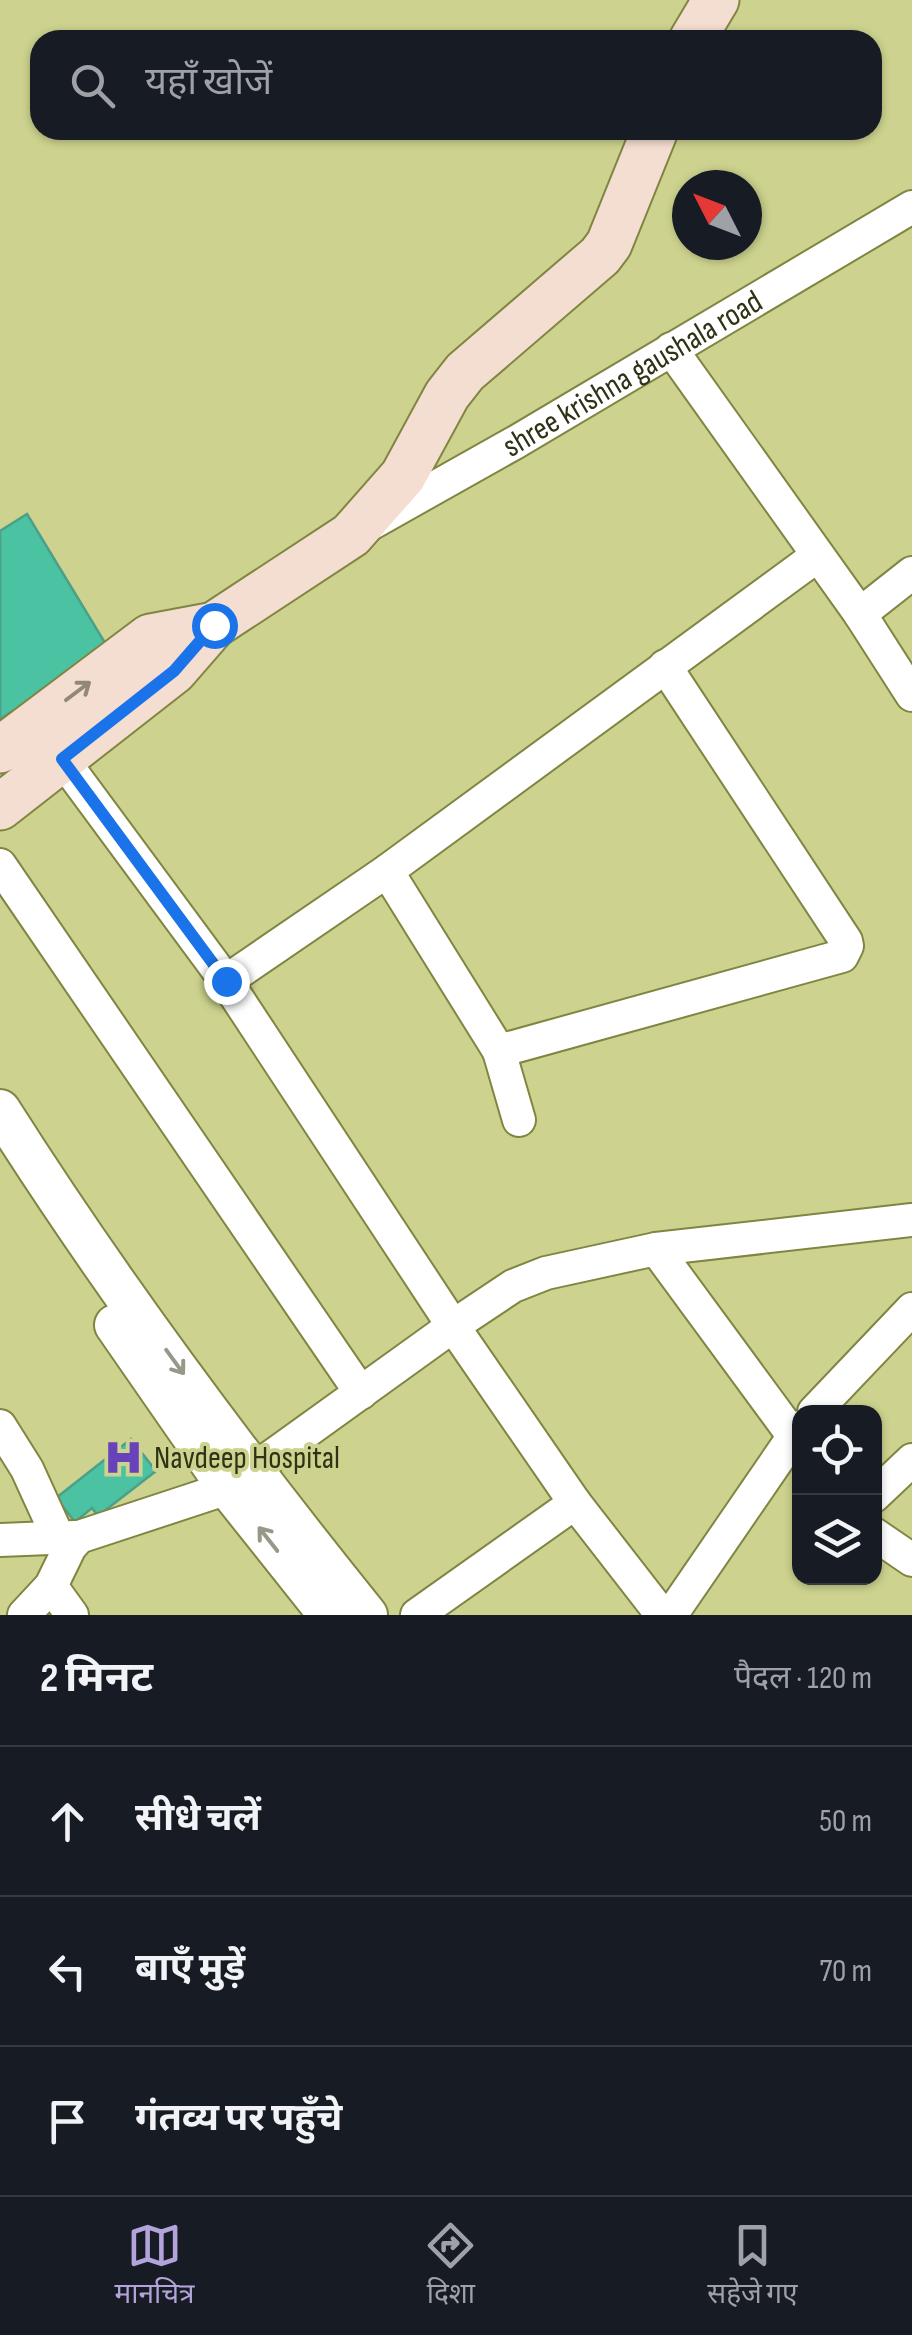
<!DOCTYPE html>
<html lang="hi">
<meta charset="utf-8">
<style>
body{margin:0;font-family:"Sofia Sans Condensed","Noto Sans Devanagari",sans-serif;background:#242831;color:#f1f3f6}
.controls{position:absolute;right:30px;bottom:30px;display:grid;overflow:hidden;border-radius:20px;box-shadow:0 2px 8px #0004}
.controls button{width:90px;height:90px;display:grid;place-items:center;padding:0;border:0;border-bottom:2px solid #363941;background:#171b24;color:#f1f3f6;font:50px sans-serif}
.compass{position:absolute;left:672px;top:170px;width:90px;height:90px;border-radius:50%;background:#171b24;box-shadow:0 2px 8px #0004;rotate:312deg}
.stop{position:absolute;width:30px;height:30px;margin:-22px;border:8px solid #1a73e8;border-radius:50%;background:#fff}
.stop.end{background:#1a73e8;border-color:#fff;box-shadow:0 2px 10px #0008}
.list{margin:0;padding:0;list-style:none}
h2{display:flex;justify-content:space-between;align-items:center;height:130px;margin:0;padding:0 40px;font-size:42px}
h2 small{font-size:32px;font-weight:400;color:#9ea1a6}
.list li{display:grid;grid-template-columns:65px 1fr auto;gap:30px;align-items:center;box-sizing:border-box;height:150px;padding:0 40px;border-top:2px solid #363941}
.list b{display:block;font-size:38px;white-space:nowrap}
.list em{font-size:32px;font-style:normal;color:#9ea1a6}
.icon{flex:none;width:55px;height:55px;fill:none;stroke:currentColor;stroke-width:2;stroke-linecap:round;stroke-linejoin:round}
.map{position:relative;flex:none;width:912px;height:1615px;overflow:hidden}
.search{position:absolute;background:#171b24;box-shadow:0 2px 8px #0004;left:30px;right:30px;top:30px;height:110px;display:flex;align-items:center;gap:25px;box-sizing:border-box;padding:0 35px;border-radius:30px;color:#9ea1a6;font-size:38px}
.sheet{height:580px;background:#171b24}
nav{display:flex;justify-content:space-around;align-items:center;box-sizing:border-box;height:140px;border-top:2px solid #363941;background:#171b24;font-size:28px;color:#9ea1a6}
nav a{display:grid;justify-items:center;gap:5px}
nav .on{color:#b3a3db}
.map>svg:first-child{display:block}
.building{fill:#4bc2a2;stroke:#4ca088;stroke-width:2.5}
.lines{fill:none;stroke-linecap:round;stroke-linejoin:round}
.minor-casing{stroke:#808542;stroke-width:36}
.tertiary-casing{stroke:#808542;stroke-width:44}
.secondary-casing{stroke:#808542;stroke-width:49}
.minor{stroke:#fff;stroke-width:32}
.tertiary{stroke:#fff;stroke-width:40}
.secondary{stroke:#f4ded1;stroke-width:45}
.oneway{stroke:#928874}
.oneway2{stroke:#98988a}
.route{stroke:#1a73e8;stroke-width:12}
.labels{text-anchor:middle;stroke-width:8;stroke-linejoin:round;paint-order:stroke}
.street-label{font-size:32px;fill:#303216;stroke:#cdd38e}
.poi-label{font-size:32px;fill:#303216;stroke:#cdd38e;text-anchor:start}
</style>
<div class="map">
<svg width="912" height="1615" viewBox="0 0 912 1615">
<rect width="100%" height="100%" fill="#cdd38e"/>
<path class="building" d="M27,514L110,651L0,719V531Z
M131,1439L156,1471L98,1516L92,1508L75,1522L56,1498Z"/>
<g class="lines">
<defs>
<g id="minor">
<path d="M671,349L860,614L912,695"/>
<path id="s1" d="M372,523L516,442L912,207"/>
<path d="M860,614L912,573"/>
<path d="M62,759L226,981L453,1326L575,1503L662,1615"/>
<path d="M0,865L361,1393"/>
<path d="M387,871L499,1051L842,956L847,946L846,941L665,666"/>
<path d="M226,981L387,871L817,556"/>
<path d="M499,1051L519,1120"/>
<path d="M656,1249L800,1445"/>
<path d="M814,1412L912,1309"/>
<path d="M0,1426L27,1469L58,1537"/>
<path d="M874,1496L912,1460"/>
<path d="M874,1534L912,1560"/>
<path d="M0,1540L75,1537"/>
<path d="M51,1586L72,1615"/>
<path d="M24,1615L51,1586L70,1547L79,1537L228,1488L453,1326L513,1286L546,1273L656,1249L912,1220"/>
<path d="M417,1615L575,1503"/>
<path d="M671,1615L800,1427"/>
</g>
<path id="tertiary" d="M0,1110C111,1285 237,1454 367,1615
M115,1325L228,1488L329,1615"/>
<path id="secondary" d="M692,40L716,0
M0,750L150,637L214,625
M0,807L174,671L214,625L351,535L403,476L447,395L465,372L600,256L609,244L655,130"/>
</defs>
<use href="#minor" class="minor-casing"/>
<use href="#tertiary" class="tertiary-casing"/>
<use href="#secondary" class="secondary-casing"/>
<use href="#minor" class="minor"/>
<use href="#tertiary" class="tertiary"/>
<use href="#secondary" class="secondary"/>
</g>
<defs><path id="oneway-shaft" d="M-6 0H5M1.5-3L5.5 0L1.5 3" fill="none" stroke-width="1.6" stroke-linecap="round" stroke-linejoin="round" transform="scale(2.5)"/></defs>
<use class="oneway" href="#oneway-shaft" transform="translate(78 691) rotate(-37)"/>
<g class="oneway2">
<use href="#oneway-shaft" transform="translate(175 1362) rotate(54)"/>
<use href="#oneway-shaft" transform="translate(268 1539) rotate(-128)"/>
</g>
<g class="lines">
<path class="route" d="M214,625L174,671L62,759L226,981"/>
</g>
<defs>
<symbol id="hospital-bare" viewBox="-9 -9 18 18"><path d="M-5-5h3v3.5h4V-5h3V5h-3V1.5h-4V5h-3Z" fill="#6742bb" stroke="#cdd38e" stroke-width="2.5" paint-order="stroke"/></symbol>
</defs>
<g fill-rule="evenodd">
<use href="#hospital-bare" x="96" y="1430" width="55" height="55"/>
</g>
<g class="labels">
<g class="street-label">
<text dy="11" stroke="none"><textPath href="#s1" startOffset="300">shree krishna gaushala road</textPath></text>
</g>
<g class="poi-label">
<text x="154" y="1468">Navdeep Hospital</text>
</g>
</g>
</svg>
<div class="controls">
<button><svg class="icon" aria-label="locate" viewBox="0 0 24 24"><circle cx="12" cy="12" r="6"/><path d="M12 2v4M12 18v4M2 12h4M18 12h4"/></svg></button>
<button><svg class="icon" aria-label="layers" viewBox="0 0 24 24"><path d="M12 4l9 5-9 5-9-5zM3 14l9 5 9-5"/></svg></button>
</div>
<svg class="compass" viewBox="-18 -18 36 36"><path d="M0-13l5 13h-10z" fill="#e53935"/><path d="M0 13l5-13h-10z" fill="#9ea1a6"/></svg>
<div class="stop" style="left:214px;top:625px"></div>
<div class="stop end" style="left:226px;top:981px"></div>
<div class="search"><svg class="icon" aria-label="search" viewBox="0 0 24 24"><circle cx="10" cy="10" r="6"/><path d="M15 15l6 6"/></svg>यहाँ खोजें</div>
</div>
<section class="sheet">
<h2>2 मिनट<small>पैदल · 120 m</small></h2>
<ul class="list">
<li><svg class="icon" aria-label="ahead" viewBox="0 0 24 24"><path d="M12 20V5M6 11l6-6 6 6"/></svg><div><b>सीधे चलें</b></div><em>50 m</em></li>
<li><svg class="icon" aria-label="left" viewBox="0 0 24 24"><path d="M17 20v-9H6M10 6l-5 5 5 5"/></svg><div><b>बाएँ मुड़ें</b></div><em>70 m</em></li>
<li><svg class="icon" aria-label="arrive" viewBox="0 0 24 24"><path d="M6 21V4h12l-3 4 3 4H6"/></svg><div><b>गंतव्य पर पहुँचे</b></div></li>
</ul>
</section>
<nav>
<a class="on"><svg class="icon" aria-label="map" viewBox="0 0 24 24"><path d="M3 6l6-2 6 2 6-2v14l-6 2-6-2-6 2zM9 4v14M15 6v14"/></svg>मानचित्र</a>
<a><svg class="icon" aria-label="directions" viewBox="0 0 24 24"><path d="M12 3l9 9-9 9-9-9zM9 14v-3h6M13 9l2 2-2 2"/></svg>दिशा</a>
<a><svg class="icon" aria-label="saved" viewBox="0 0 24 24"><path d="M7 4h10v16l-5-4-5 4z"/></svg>सहेजे गए</a>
</nav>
